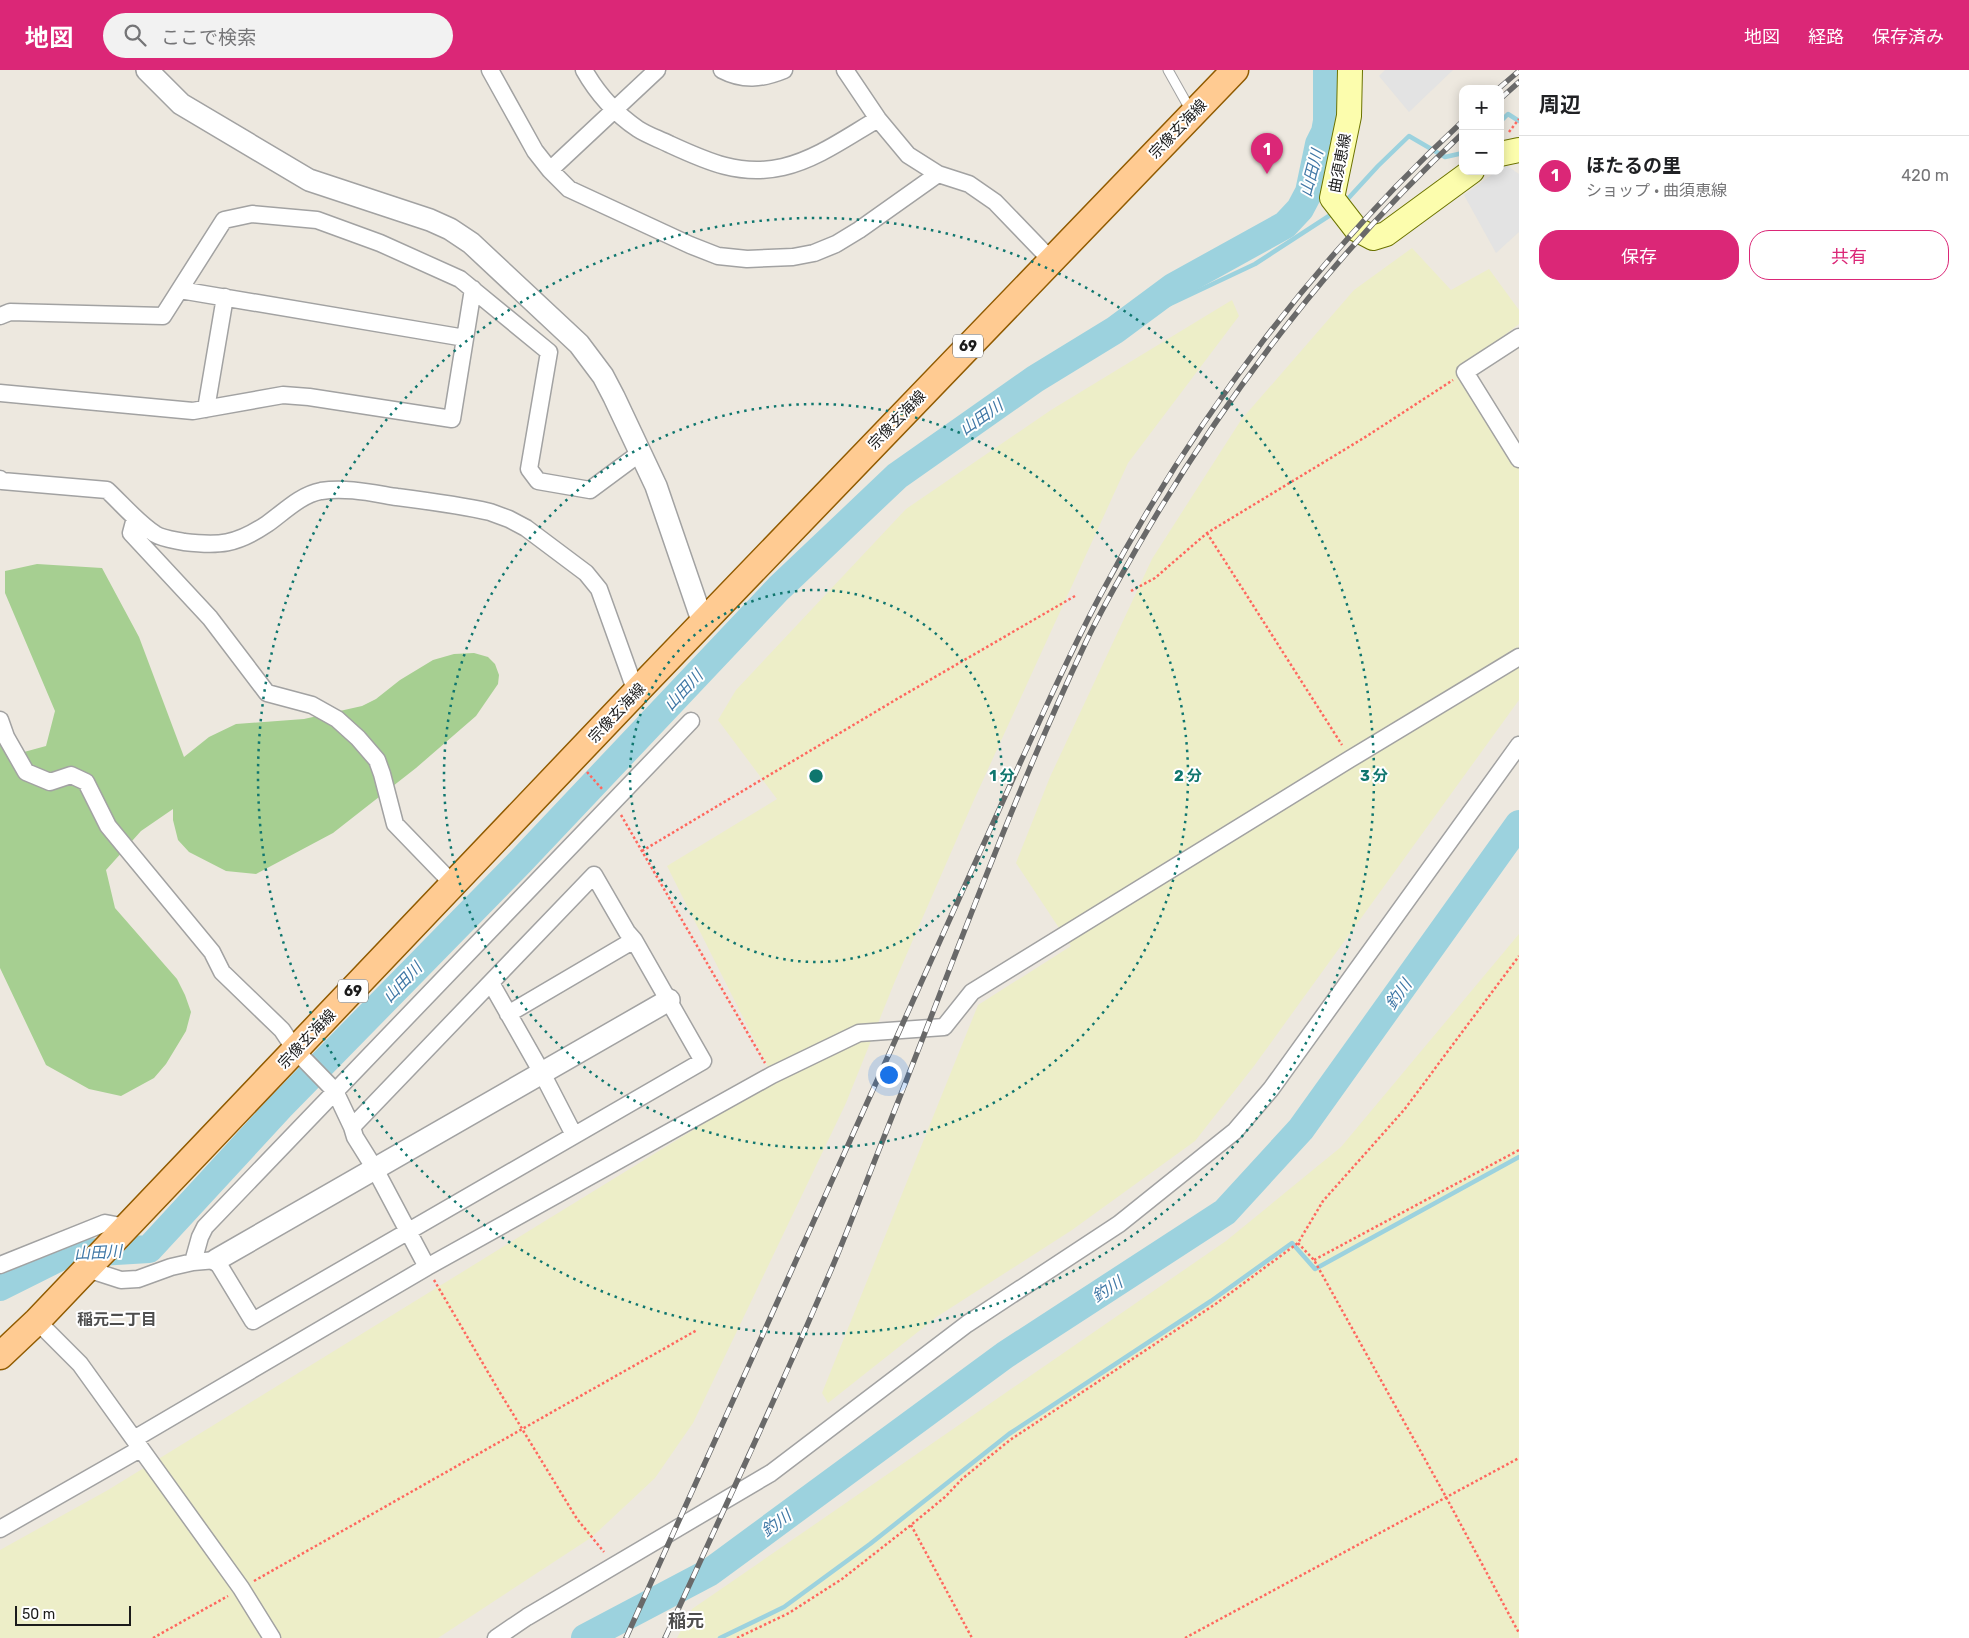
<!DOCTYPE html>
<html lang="ja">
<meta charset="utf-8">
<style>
body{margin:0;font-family:Rubik,"Noto Sans JP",sans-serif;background:#f2f2f2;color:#202124}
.controls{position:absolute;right:15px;top:15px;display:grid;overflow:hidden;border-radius:10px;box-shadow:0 2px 12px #0003}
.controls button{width:45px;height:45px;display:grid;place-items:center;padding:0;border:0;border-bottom:1px solid #e0e0e0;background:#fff;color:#202124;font:25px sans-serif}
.scale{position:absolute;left:15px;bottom:12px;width:116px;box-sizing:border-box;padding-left:5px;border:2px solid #1b1b1b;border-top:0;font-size:14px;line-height:18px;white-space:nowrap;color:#1b1b1b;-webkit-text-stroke:4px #fff;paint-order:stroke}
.you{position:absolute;left:888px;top:1004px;width:18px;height:18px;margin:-12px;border:4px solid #fff;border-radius:50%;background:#1a73e8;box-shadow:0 0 0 8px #1a73e833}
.badge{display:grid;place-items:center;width:32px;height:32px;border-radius:50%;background:#db2777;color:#fff;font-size:16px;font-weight:700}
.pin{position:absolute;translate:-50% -41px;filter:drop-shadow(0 1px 2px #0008)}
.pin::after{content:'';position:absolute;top:26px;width:18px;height:15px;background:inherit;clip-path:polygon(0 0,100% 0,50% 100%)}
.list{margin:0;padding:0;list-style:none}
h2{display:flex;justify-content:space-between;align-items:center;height:65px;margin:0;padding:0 20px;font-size:21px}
h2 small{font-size:16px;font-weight:400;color:#757577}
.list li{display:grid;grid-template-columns:32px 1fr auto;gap:15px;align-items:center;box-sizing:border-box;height:80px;padding:0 20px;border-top:1px solid #e0e0e0}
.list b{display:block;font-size:19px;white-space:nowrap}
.list p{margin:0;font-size:16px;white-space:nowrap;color:#757577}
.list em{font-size:16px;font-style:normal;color:#757577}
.actions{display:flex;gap:10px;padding:15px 20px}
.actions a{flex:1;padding:11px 0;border:1px solid #db2777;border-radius:20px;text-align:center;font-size:18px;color:#db2777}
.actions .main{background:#db2777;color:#fff}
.icon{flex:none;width:28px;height:28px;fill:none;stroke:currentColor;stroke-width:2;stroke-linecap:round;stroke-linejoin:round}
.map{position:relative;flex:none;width:1519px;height:1568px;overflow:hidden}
header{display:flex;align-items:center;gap:30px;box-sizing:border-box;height:70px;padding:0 25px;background:#db2777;color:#fff}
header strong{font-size:24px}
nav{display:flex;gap:28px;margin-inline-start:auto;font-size:18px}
.search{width:350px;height:45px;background:#f2f2f2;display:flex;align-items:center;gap:12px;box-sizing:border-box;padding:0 18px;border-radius:28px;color:#757577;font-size:19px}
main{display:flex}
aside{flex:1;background:#fff}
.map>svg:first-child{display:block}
.farmland{fill:#edeec8}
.forest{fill:#a6cf91}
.parking{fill:#e3e3e3}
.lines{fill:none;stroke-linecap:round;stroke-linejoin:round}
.stream{stroke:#9cd2de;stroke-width:4.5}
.river{stroke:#9cd2de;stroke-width:28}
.service-casing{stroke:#a2a2a2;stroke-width:11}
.minor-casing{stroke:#a2a2a2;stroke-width:19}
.tertiary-casing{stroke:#a2a2a2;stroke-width:24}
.secondary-casing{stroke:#6c7300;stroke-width:26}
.primary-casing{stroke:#915b00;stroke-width:29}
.path{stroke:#ff675e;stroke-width:2.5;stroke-dasharray:2.5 2.5;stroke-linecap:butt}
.service{stroke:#fff;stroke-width:9}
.minor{stroke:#fff;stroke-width:16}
.tertiary{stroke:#fff;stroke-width:21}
.secondary{stroke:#fcfdad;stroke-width:24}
.primary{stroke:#ffcb92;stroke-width:26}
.rail-casing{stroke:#696969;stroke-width:5.5}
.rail{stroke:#fff;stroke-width:4;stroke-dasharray:11;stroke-linecap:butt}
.ring{fill:none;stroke:#0f766e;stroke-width:2.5;stroke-dasharray:2.5 5}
.labels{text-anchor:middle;stroke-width:4;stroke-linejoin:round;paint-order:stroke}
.shield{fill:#fff;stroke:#5f5f5f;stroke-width:1}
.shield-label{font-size:14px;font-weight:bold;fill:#1b1b1b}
.street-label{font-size:15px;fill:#1b1b1b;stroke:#fff}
.water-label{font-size:16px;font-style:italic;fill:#4078a6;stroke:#fff}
.neighbourhood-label{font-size:16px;font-weight:bold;fill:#4e4e4e;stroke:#fff}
.quarter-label{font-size:18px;font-weight:bold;fill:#4e4e4e;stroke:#fff}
.centre{fill:#0f766e;stroke:#fff;stroke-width:2.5}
.ring-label{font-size:15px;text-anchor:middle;font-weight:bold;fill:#0f766e;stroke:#fff;stroke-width:4;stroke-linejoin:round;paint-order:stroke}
</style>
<header>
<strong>地図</strong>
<div class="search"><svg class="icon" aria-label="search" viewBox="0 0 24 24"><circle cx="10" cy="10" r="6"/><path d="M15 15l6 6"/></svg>ここで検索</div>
<nav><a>地図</a><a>経路</a><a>保存済み</a></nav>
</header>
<main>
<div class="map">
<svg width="1519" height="1568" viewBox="0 0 1519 1568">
<rect width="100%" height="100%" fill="#ede8df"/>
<path class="farmland" d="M1412,178L1451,220L1489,199L1519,240V254L1459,300L1519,399V630L1254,996L1195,1071L1072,1160L938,1246L828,1333L822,1323L978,935L1071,876L1016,793L1050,707L1152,489L1241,350L1354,220Z
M1232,230L1239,246L1128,393L973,732L895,911L846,1033L693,1353L655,1408L592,1467L438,1568H0V1480L108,1420L732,1036L772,1005L667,796L777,729L718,650L736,620L906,439L1051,340Z
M1519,864V1568H677L692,1539L1226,1171L1341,1077Z"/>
<path class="forest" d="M37,494L102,498L139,567L184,687L209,667L236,654L304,649L362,636L376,629L400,610L433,590L454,584L474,583L488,587L495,594L499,605L498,614L476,646L416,698L333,763L256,804L226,801L189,782L178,770L173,750V739L141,761L106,800L115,838L177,909L185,925L191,942L186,961L166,994L154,1008L121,1026L89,1019L46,995L0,898V661L24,682L46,676L55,641L5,523V501Z"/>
<path class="parking" d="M1385,0H1453L1409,42L1379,6Z
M1506,95L1519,104V162L1496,183L1464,125L1497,101H1500V99Z"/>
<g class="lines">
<path class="stream" d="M1500,52L1508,44L1519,51
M1344,133L1378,96L1409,66L1445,87L1463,83
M1115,260L1255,194L1335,142
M720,1568L784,1537L870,1474L1009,1364L1211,1231L1292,1173L1315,1199L1519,1087"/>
<path class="river" d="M0,1217L66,1184L149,1179L280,1037L520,792L779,518L897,406L1035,309L1115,260L1173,217L1285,155L1300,139L1309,122L1319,74L1325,62L1327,51V0
M585,1568L710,1502L1005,1285L1225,1142L1301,1059L1519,754"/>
<defs>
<path id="service" d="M1168,0L1191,41"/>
<path id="minor" d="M490,0L535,81L550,100L569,119L690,175L718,186L747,189L793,187L814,183L836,174L859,160L938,104
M584,0C597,23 616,44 638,59C647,65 659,69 669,74C706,91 740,107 783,97C817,89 847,67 878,49
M722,0C743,11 762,9 784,0
M845,0L878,49L908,85L938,104L969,114L995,132L1051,190
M550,100L657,0
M180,220L465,268
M0,246L10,242L163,246L224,150L252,144L317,150L380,173L460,209L549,282L529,399L538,411L590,420L640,383
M1519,267L1465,302L1519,389
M0,323L193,341L283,325L309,327L452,349L473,219
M206,339L225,227
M0,409L2,411L107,420C123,435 137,452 155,464C163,469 175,470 184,472C219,476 236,475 267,454C284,442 300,425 321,421C346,417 372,423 397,427C428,431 459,435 490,442L509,449L526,458L586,503L599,519L636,622
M135,448L131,463L210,548L267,623L312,635L337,649L358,668L377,690L382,704L395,754L454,815
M0,650L6,667L26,702L50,712L71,705L86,712L108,756L212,882L222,902L282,960L296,981L335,1021L352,1057L355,1067L375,1099L427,1197
M491,913L542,1003L574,1065
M508,944L634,870
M193,1192L200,1167L205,1157L691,651
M0,1195L105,1153L126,1157
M87,1199L121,1210L138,1209L171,1197L193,1192L216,1190L253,1251L703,991L634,870L627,862L594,805L352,1057
M37,1251L80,1294L241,1518L272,1568
M134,1369L427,1197L772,1005L859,963L944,957L972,922L1350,689L1519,587
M0,1459L140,1379
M496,1568L527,1547L771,1403L967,1254L1119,1154L1235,1061L1271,1019L1519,675"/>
<path id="tertiary" d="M147,0L181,34L309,110L430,150L450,159L471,173L579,274L603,306L614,327L656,416L703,553
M216,1190L669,930"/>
<path id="secondary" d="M1350,0L1349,46L1332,128L1356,159L1373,168L1386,164L1472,101
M1500,84L1519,80"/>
<path id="primary" d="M0,1286L37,1251L636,622L1235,0"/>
</defs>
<use href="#service" class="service-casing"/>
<use href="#minor" class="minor-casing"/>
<use href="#tertiary" class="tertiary-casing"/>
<use href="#secondary" class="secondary-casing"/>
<use href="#primary" class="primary-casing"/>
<path class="path" d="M1509,62L1519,49
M1207,463L1342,675
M1131,521L1155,508L1207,463L1367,366L1453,310
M587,702L603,720
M621,745L765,993
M642,781L902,626L1075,526
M1298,1173L1314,1190L1446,1427L1519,1563
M1314,1190L1519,1080
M434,1210L499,1321L577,1449L604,1482
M911,1455L972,1568
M254,1511L697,1260
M153,1568L228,1526
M737,1568L789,1543L842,1509L911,1455L945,1427L962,1409L1010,1370L1217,1233L1298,1173L1323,1131L1404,1040L1519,886
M1185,1568L1519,1388"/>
<use href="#service" class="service"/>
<use href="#minor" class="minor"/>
<use href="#tertiary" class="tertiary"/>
<use href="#secondary" class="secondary"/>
<use href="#primary" class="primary"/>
<defs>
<path id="rail" d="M1498,19L1519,1
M1500,29L1519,12
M626,1568L1021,691C1047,635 1072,578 1101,524C1194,348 1317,186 1463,51
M665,1568C719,1450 774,1333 825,1214C847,1164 866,1112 886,1062C951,899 1010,733 1085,574C1101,540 1120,508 1138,476C1226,324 1334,183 1463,63"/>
</defs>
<use href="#rail" class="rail-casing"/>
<use href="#rail" class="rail"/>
</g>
<g class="ring">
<circle cx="816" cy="706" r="186"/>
<circle cx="816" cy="706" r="372"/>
<circle cx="816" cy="706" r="558"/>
</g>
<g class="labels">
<g class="shield">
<rect x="953" y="264.5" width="30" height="23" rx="4"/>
<rect x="338" y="909.5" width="30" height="23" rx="4"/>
</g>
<g class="shield-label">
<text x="968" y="281">69</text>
<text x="353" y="926">69</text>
</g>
<g class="street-label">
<text transform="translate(1178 59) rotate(-46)" y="5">宗像玄海線</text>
<text transform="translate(1340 93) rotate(-79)" y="5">曲須恵線</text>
<text transform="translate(897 350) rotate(-46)" y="5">宗像玄海線</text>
<text transform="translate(617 643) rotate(-47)" y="5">宗像玄海線</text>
<text transform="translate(307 969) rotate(-46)" y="5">宗像玄海線</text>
</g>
<g class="water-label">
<text transform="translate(1311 103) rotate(-75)" y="6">山田川</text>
<text transform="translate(981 347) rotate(-35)" y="6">山田川</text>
<text transform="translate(683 620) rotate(-47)" y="6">山田川</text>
<text transform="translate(402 912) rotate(-46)" y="6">山田川</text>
<text transform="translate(1398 924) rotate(-54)" y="6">釣川</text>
<text transform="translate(98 1182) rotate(-3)" y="6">山田川</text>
<text transform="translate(1107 1219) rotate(-33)" y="6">釣川</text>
<text transform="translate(776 1453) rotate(-36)" y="6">釣川</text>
</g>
<g class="neighbourhood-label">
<text x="117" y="1255">稲元二丁目</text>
</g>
<g class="quarter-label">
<text x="686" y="1557">稲元</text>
</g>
</g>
<circle cx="816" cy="706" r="8" class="centre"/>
<g class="ring-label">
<text x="1002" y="711">1 分</text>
<text x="1188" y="711">2 分</text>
<text x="1374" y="711">3 分</text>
</g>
</svg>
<div class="controls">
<button>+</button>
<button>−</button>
</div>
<div class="scale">50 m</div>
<div class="you"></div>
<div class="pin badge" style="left:1267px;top:104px">1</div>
</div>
<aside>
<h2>周辺<small></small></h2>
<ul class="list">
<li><span class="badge">1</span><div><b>ほたるの里</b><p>ショップ · 曲須恵線</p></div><em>420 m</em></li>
</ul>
<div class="actions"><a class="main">保存</a><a>共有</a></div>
</aside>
</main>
